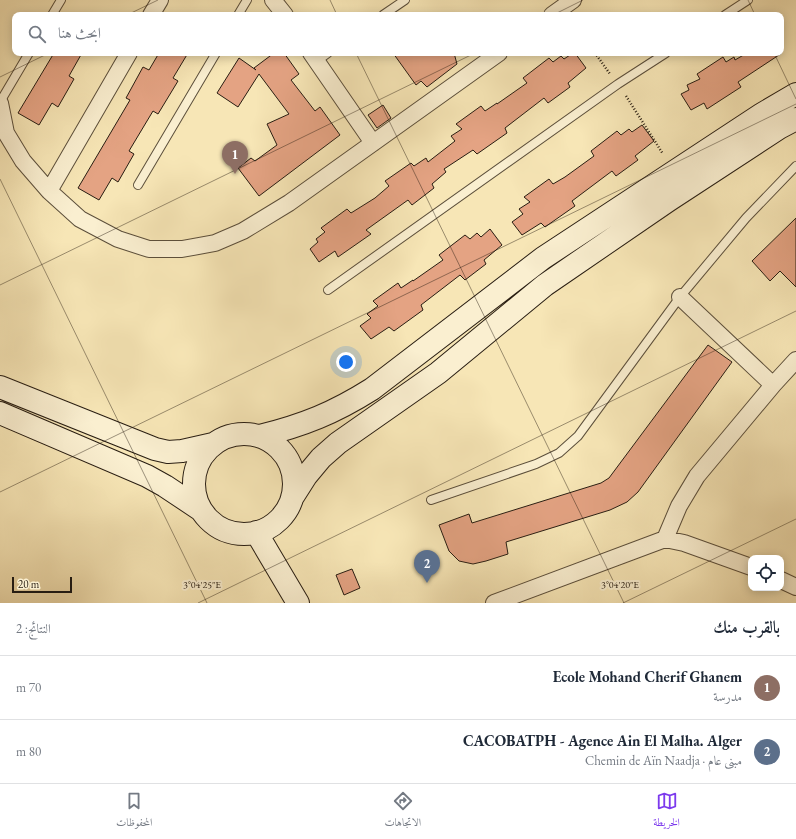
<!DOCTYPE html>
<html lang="ar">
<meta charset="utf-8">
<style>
body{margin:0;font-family:"EB Garamond",Amiri,serif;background:#f6f6f7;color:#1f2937;direction:rtl}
.controls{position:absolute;right:12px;bottom:12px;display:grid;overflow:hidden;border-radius:8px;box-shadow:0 2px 10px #0003}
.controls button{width:36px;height:36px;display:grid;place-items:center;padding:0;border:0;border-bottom:1px solid #e0e1e3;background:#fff;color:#1f2937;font:20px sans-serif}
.scale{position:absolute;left:12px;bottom:10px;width:60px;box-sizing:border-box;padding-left:4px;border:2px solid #281d12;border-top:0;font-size:11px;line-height:14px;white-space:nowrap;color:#281d12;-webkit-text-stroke:3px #faefd0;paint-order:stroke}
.you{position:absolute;left:346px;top:362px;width:14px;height:14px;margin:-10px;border:3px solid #fff;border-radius:50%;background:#1a73e8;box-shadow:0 0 0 6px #1a73e833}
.badge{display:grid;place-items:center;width:26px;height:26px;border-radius:50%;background:#7c3aed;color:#fff;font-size:13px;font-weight:700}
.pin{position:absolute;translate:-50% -33px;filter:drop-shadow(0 1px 2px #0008)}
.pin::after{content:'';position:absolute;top:21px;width:14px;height:12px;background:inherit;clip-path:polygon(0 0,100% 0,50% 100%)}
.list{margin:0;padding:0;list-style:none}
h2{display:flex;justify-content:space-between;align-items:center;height:52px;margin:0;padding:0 16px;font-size:17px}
h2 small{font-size:13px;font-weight:400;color:#747a83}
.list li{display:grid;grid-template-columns:26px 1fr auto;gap:12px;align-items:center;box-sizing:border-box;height:64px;padding:0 16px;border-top:1px solid #e0e1e3}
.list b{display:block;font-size:15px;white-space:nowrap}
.list p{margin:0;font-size:13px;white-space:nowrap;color:#747a83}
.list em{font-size:13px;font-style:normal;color:#747a83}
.icon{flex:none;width:22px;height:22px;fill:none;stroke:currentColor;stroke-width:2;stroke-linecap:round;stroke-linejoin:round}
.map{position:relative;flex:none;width:796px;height:603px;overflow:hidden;direction:ltr}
.search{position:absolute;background:#fff;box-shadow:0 2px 10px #0003;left:12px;right:12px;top:12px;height:44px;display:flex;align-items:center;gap:10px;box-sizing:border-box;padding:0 14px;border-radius:8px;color:#747a83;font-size:15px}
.sheet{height:180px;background:#fff}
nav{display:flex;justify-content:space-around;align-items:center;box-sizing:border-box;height:56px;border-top:1px solid #e0e1e3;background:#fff;font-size:11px;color:#747a83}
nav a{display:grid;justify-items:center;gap:2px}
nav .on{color:#7c3aed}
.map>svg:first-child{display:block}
.building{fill:#e4a383;stroke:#281d12}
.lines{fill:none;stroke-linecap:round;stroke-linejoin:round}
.lane-casing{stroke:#5c4f3b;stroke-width:10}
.street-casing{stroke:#5c4f3b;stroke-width:18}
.secondary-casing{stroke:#281d12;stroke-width:24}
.path{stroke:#281d12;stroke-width:2.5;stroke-dasharray:1 2;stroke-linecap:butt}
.lane{stroke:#faefd0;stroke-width:8}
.street{stroke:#faefd0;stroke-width:16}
.secondary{stroke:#faefd0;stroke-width:22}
.ticks{fill:none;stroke:#281d12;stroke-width:1;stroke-opacity:0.45}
.ticks-label{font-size:10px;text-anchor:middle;fill:#281d12;stroke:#faefd0;stroke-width:4;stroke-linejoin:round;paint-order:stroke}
</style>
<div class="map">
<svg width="796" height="603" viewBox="0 0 796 603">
<rect width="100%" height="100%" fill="#f7e6b6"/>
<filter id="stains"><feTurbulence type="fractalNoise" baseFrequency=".005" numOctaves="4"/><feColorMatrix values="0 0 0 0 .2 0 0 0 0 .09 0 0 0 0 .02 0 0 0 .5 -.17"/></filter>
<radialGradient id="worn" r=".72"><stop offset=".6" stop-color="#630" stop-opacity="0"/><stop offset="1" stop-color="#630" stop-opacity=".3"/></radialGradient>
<path class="building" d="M54,53H82L69,76L74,79L58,107L52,103L39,125L18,113Z
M159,53H188L173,78L178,81L158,114L153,111L129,151L134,154L118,182L112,178L99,200L78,188L130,100L126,98L143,67L149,70Z
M274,53H284L299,74L291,80L315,111L320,107L340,135L259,196L238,168L251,158L255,161L277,145L267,124L289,114L259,74L238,107L217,93L239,58L256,70L254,68Z
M393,53H454L457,64L427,87L421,81L416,85Z
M573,53H575L586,68L568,83L570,87L548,103L544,98L505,128L507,133L477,154L473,150L444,169L446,172L432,184L434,188L412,205L408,200L366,230L371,234L338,257L335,251L319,262L310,249L318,242L316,239L325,232L321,228L347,209L351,213L375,198L389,186L385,181L411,163L414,166L426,158L428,162L455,141L451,136L462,129L456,124L481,106L485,111L497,103V104L527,83L523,78L549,58L553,62L561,56L564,59Z
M747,53H782L738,82L741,87L707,109L704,103L691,110L681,94L689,90L687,85L700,79L697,74L723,57L726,62L734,57L735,60Z
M383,105L391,118L377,128L368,115Z
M642,125L654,141L635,156L638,160L616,176L612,171L572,201L575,206L545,227L541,223L522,235L512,222L523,214L519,209L530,202L524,197L549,179L553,184L565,177L594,156L591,151L617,131L621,135L629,129L632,132Z
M796,218V287L780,271L770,281L752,261Z
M490,229L502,245L484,260L486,264L465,280L460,275L421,305L423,310L394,331L389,327L371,339L360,326L371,318L367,314L378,306L373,301L398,283L401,288L413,280V281L443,260L439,255L465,235L470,239L477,233L481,237Z
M708,345L732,362L638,492L627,502L610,510L506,542L508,554L486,561L473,564L459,561L449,551L439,525L469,514L472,523L601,483L609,478Z
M352,569L360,588L344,595L336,575Z"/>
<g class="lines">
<defs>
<path id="lane" d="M52,15L61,0
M238,15L247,0
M383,15L405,0
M725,15L748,0
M317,61L328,53
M0,102L29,53
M138,185L216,53
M328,290L618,84L666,53
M431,500L536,464L559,453L578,436L680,297L746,218L796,166"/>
<path id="street" d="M273,0L285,15
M151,15L160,0
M552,15L573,0
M311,53L373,143
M0,103L6,133L23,161L49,191L80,219L118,239L149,249H182L215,243L243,231L289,203L499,53
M49,191L129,53
M680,297L773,385
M665,539L679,506L697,476L773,385L796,360
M781,580L796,587
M494,603L665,539L684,543L751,567"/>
<path id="secondary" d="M0,387L155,449L168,452L182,451L213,444
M0,413L147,476L165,486L201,510
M194 484a50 50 0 1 1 100 0a50 50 0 1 1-100 0Z
M260,436C304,425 334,413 372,389L543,258L762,114L796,94
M292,498L306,476L321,458L338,443L438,373L545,285L669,200L779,128L796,119
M256,532L298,603"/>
</defs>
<use href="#lane" class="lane-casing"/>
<use href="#street" class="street-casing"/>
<use href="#secondary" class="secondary-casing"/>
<path class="path" d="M595,53L610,74
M626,96L663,154"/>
<use href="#lane" class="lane"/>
<use href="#street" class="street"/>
<use href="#secondary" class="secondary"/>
</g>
<path class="ticks" d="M330,0L337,15M748,0L755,15M127,15L158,0M553,15L583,0M356,53L624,603M774,53L796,99M0,77L49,53M0,179L207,603M0,285L475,53M0,492L796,104M198,603L796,311M623,603L796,519"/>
<g class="ticks-label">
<text x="202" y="588">3°04'25"E</text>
<text x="620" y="588">3°04'20"E</text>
</g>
<rect width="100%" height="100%" filter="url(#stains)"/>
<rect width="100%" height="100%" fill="url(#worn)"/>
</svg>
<div class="controls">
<button><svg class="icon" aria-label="locate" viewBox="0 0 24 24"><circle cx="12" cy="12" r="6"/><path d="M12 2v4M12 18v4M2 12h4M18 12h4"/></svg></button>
</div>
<div class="scale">20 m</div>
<div class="you"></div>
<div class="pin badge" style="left:235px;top:174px;background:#8d6e63">1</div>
<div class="pin badge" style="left:427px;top:583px;background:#5c6f8a">2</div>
<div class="search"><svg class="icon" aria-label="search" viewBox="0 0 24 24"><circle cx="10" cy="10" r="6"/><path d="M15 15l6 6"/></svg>ابحث هنا</div>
</div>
<section class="sheet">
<h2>بالقرب منك<small>النتائج: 2</small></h2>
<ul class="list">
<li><span class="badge" style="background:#8d6e63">1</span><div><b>Ecole Mohand Cherif Ghanem</b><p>مدرسة</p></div><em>70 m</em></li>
<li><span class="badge" style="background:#5c6f8a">2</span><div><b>CACOBATPH - Agence Ain El Malha. Alger</b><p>مبنى عام · Chemin de Aïn Naadja</p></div><em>80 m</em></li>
</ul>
</section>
<nav>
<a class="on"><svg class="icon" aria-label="map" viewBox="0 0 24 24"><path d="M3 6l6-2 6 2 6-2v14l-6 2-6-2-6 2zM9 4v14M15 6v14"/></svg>الخريطة</a>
<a><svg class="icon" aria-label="directions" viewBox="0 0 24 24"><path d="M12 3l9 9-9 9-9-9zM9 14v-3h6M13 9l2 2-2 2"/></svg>الاتجاهات</a>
<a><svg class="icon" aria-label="saved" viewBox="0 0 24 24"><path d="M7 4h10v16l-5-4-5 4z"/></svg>المحفوظات</a>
</nav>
